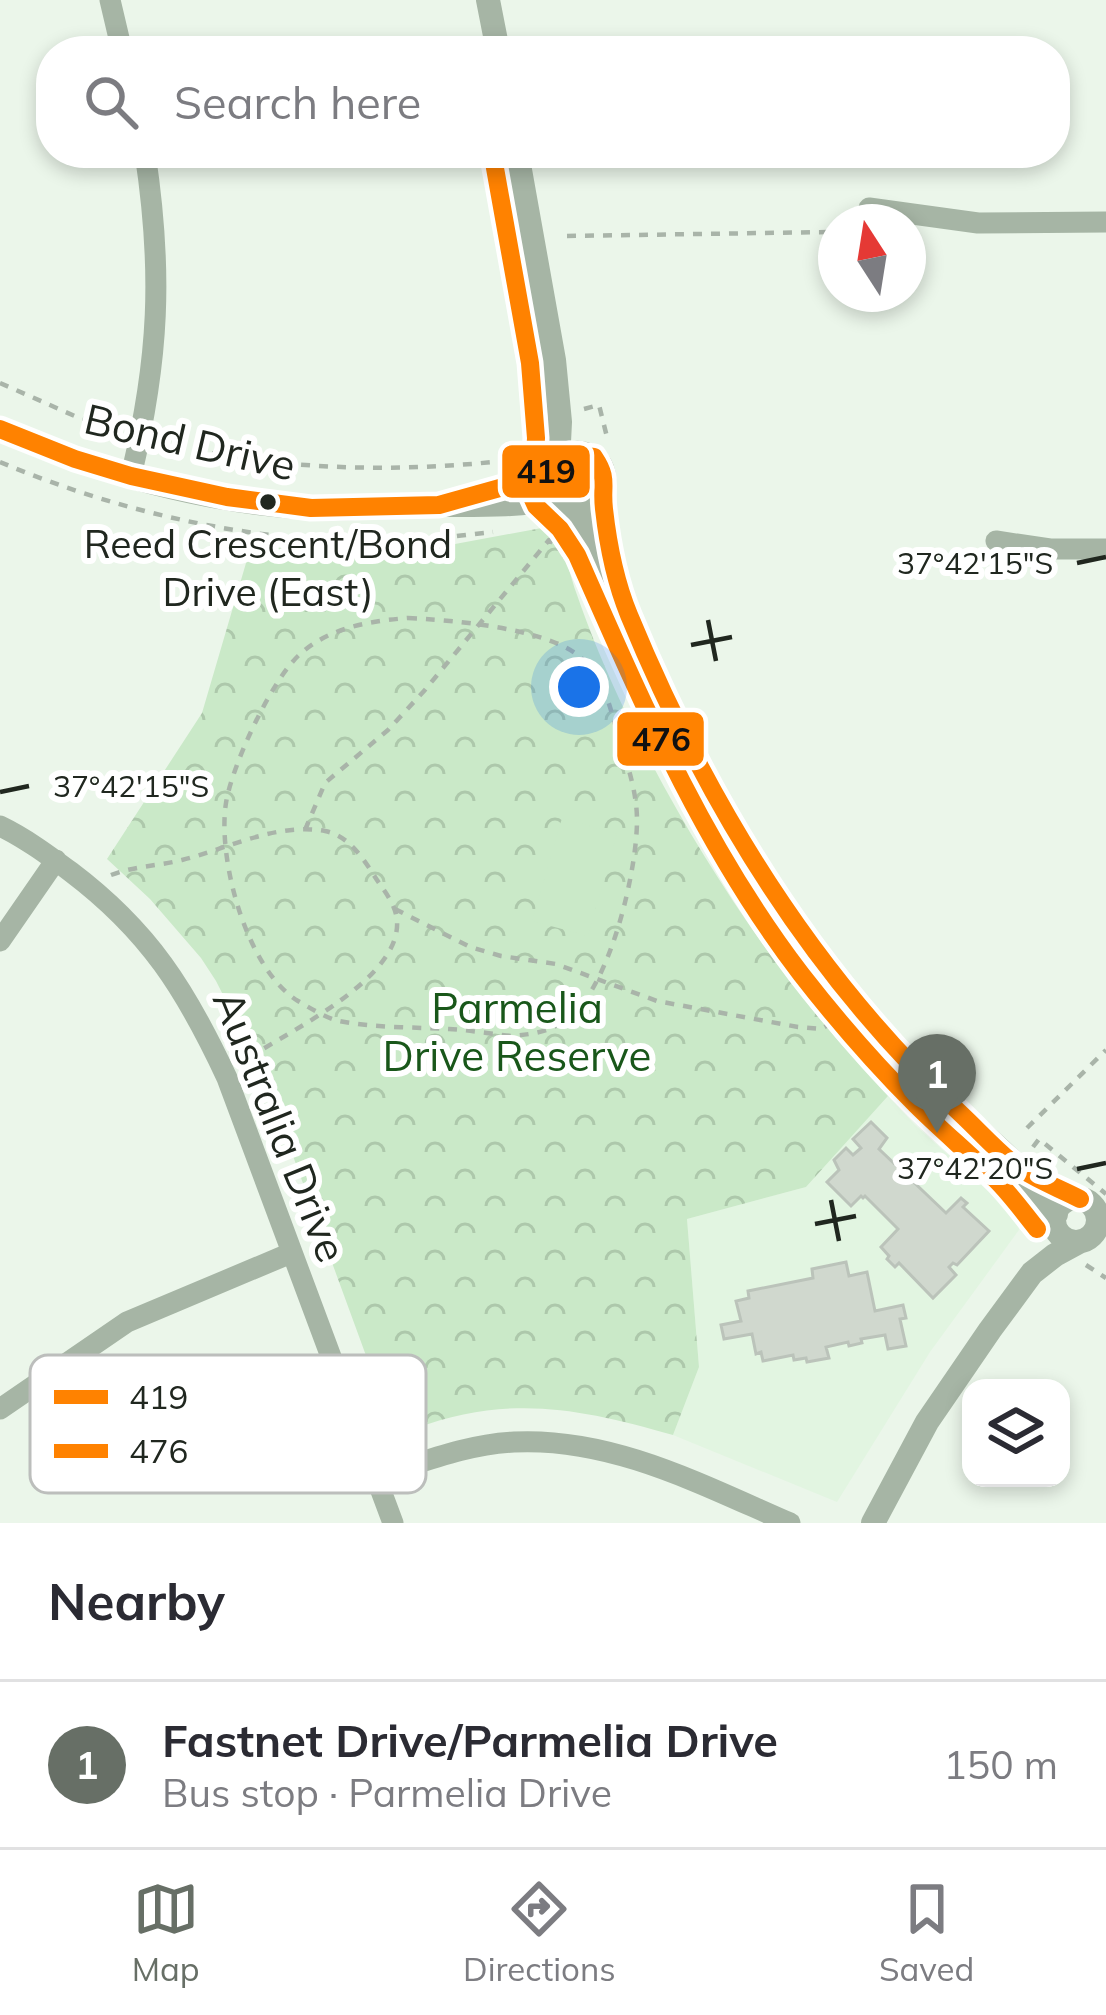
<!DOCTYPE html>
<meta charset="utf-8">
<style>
body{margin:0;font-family:Mulish,sans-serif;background:#f2f2f3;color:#2b2b33}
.controls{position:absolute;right:36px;bottom:36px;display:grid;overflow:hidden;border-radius:24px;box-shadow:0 6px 18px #0003}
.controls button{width:108px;height:108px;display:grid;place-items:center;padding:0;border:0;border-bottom:3px solid #e1e1e2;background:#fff;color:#2b2b33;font:60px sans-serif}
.compass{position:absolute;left:818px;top:204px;width:108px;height:108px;border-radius:50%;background:#fff;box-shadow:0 6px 18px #0003;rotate:348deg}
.you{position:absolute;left:579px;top:687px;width:42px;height:42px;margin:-30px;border:9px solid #fff;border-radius:50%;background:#1a73e8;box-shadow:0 0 0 18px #1a73e833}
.badge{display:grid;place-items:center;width:78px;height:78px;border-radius:50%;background:#676f66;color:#fff;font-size:39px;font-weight:700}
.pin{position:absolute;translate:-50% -99px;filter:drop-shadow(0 3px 6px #0008)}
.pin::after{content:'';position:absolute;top:63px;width:42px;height:36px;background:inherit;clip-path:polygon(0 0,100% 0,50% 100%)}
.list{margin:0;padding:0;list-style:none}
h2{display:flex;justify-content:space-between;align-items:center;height:156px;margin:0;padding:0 48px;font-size:51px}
h2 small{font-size:39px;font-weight:400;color:#7c7c81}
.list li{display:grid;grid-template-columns:78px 1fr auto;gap:36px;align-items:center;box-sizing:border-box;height:168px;padding:0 48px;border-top:3px solid #e1e1e2}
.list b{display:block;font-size:45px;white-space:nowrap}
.list p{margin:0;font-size:39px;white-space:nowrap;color:#7c7c81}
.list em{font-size:39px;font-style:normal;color:#7c7c81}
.icon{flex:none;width:66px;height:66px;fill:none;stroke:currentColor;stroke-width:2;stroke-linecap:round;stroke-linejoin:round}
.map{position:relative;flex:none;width:1106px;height:1523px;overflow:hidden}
.search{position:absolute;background:#fff;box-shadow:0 6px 18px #0003;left:36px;right:36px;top:36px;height:132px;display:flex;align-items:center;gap:30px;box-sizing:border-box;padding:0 42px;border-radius:48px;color:#7c7c81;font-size:45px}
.sheet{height:324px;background:#fff}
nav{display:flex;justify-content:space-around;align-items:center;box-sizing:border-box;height:168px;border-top:3px solid #e1e1e2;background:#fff;font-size:33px;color:#7c7c81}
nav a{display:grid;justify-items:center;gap:6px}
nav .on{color:#676f66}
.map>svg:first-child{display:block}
.built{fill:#e2f5e1}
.park{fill:url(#park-crowns)}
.garden{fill:#cae9c8}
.building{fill:#d0d8ce;stroke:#bbc3ba;stroke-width:3}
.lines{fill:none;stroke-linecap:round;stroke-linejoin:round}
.path{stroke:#a9b4a9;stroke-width:4.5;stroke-dasharray:9 9;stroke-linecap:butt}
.minor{stroke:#a6b5a5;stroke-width:21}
.tertiary{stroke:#a6b5a5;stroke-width:24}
.bus-1-casing{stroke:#fff;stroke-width:27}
.bus-2-casing{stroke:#fff;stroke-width:27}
.bus-1{stroke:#ff8200;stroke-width:18}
.bus-2{stroke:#ff8200;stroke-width:18}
.ticks{fill:none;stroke:#20271f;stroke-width:4.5}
.bus-dot{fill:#20271f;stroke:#fff;stroke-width:4.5}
.labels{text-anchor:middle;stroke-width:12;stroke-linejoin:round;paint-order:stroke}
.bus-label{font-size:39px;fill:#20271f;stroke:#fff}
.street-label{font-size:42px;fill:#20271f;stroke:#fff}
.park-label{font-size:42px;fill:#19571a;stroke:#fff}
.key{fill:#fff;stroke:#bcbebc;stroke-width:3}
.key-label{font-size:33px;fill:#20271f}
.ticks-label{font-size:30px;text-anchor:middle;fill:#20271f;stroke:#fff;stroke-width:12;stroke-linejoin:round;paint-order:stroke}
.line-badge{stroke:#fff;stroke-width:4.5}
.pale-badge-label{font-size:33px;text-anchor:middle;font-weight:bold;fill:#111}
</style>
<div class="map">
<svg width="1106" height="1523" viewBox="0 0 1106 1523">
<defs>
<pattern id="park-crowns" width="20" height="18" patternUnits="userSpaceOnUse" patternTransform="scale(3)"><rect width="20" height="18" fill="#cae9c8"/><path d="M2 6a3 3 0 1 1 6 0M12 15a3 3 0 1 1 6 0" fill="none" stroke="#adc8ab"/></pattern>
</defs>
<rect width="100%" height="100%" fill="#ebf6ea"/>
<path class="built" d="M888,1096L915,1125L1018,1218L1019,1230L930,1352L837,1502L673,1435L699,1367L687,1219L806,1187Z"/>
<path class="park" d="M547,527C565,545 568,569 576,592C590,633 607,673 625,711C694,853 780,982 888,1096L806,1187L687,1219L699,1367L673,1435C579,1408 508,1394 414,1429L387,1413L263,1074L216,981L201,958L150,899L107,859L202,713L251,546L361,554L455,544Z"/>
<path class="garden" d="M562,818L617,834L588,936L532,921Z"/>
<path class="building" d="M871,1122L887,1138L879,1149L946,1213L961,1198L967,1203L963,1207L989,1231L957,1265L953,1263L949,1267L956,1275L933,1298L899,1263L895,1267L887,1259L889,1256L881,1247L898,1229L865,1196L863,1198L861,1196L851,1206L827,1182L839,1170L834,1160L846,1148L853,1155L861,1148L853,1139Z
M846,1262L849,1276L867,1272L875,1311L903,1305L906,1318L900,1319L906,1346L888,1349L885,1335L861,1339L862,1343L849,1346L848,1342L826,1347L829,1358L807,1362L806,1358L794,1360L793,1355L763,1361L761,1352L756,1354L752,1334L724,1339L721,1325L741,1321L736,1301L749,1298L748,1291L813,1278L812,1269Z"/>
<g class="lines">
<path class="path" d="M567,236L829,232L836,241
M0,383L77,417L119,430
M584,409L599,405L607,437
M159,442C268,469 381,473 493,462
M0,462C130,517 287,551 429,539C450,537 472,534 493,532
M408,618C453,620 539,628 575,653C603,673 608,701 617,731C626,760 637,791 637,820C637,871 611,982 571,1016C553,1031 535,1034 512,1036C491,1034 470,1030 449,1029C413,1027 374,1028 339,1021C326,1018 310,1008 298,1001C247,970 217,859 226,803C232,765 271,682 298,656C327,628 369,621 408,618Z
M305,830L325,783L388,730L424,691L549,540L553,543L559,536L555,532L558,529
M111,875C134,866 158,866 182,860C227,849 277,822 325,831C350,836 364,860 377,880C385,892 396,905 397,921C401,975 302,1025 263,1049L265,1054L246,1063
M395,909L470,947L501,956L556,964L657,1001L798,1027L821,1029L830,1024
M1027,1128L1106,1050
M1033,1147L1039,1139L1106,1194
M971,1172L1021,1213
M1086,1265L1106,1278"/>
<path class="minor" d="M110,0L122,51
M869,208L978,223L1106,222
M131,476C159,359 163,272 145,153
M996,541L1050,549H1106
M0,826C25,838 48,855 71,872C149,931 186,990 227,1078L393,1523
M0,941L56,860
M0,1409L127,1322L291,1253
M378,1476C421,1463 467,1444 514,1442C612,1437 702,1485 790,1523"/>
<path class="tertiary" d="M488,0L498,51
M517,153L554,360L560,422L558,462
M0,429C96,472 205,502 311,508C354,510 397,505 440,505C480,505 519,506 559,498
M603,489C569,537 527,466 570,454C579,451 590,454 597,460C601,465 604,471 604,478C605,487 602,497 603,506C605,522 609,538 611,554
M476,494L539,477L555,465
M571,504C607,546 622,601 644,651C673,717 705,785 744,846C798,934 862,1017 935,1090C961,1116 990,1139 1016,1165C1031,1179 1043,1198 1056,1214
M1054 1220a22 22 0 1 1 44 0a22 22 0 1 1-44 0Z
M873,1523L927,1422L990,1330L1032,1273L1055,1255L1079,1242"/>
<defs>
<path id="bus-1" d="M0,429L75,459L131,476L227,497L311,508L439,505L539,477L569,454L594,457C609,479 601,485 604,509C608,545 615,581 629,615C706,802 813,977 962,1115C979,1131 996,1150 1015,1165C1034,1179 1059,1188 1080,1199"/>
<path id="bus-2" d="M493,157L530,363L536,438L535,455L528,471L531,495L536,506L560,529L577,555C641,700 703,846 801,974C836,1019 875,1064 916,1105C942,1131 970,1154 996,1180C1011,1195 1024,1213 1037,1229"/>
</defs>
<use href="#bus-1" class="bus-1-casing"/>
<use href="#bus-2" class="bus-2-casing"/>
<use href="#bus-1" class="bus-1"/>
<use href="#bus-2" class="bus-2"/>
</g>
<path class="ticks" d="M1077,563L1106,557M708,620L716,661M691,645L732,637M0,792L29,786M1077,1169L1106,1163M831,1200L839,1241M815,1224L856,1216"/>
<circle class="bus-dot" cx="268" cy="502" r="10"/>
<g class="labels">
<g class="bus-label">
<text x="268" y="558">Reed Crescent/Bond<tspan x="268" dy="48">Drive (East)</tspan></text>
</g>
<g class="street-label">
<text transform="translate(190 442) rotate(13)" y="15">Bond Drive</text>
<text transform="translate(280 1126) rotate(68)" y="15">Australia Drive</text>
</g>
<g class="park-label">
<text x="517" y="1023">Parmelia<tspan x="517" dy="48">Drive Reserve</tspan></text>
</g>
</g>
<rect x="30" y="1355" width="396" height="138" rx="18" class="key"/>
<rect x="54" y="1390" width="54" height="14" fill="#ff8200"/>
<rect x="54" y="1444" width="54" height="14" fill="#ff8200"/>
<g class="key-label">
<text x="129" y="1409">419</text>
<text x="129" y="1463">476</text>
</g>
<g class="ticks-label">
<text x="975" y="574">37°42'15"S</text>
<text x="131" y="797">37°42'15"S</text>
<text x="975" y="1179">37°42'20"S</text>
</g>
<g class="line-badge">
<rect x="500" y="443" width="92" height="57" rx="12" fill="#ff8200"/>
<rect x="615" y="710" width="91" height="58" rx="12" fill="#ff8200"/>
</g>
<g class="pale-badge-label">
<text x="546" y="483">419</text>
<text x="661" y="751">476</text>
</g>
</svg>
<div class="controls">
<button><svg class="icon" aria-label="layers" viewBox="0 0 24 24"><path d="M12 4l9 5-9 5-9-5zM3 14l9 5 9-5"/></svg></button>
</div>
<svg class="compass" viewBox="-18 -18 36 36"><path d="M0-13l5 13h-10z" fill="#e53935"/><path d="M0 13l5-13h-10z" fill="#7c7c81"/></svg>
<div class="you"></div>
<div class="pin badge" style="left:937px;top:1133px">1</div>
<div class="search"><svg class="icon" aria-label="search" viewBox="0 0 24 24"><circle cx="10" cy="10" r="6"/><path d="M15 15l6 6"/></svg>Search here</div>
</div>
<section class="sheet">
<h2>Nearby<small></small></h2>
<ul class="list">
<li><span class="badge">1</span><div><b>Fastnet Drive/Parmelia Drive</b><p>Bus stop · Parmelia Drive</p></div><em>150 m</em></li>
</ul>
</section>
<nav>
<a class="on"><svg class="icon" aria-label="map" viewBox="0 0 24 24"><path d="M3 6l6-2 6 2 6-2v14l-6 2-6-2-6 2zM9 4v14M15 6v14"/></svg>Map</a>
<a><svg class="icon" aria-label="directions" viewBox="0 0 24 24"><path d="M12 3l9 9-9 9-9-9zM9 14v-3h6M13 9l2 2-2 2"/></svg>Directions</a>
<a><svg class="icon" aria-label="saved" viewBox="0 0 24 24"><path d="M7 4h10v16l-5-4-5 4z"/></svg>Saved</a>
</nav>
